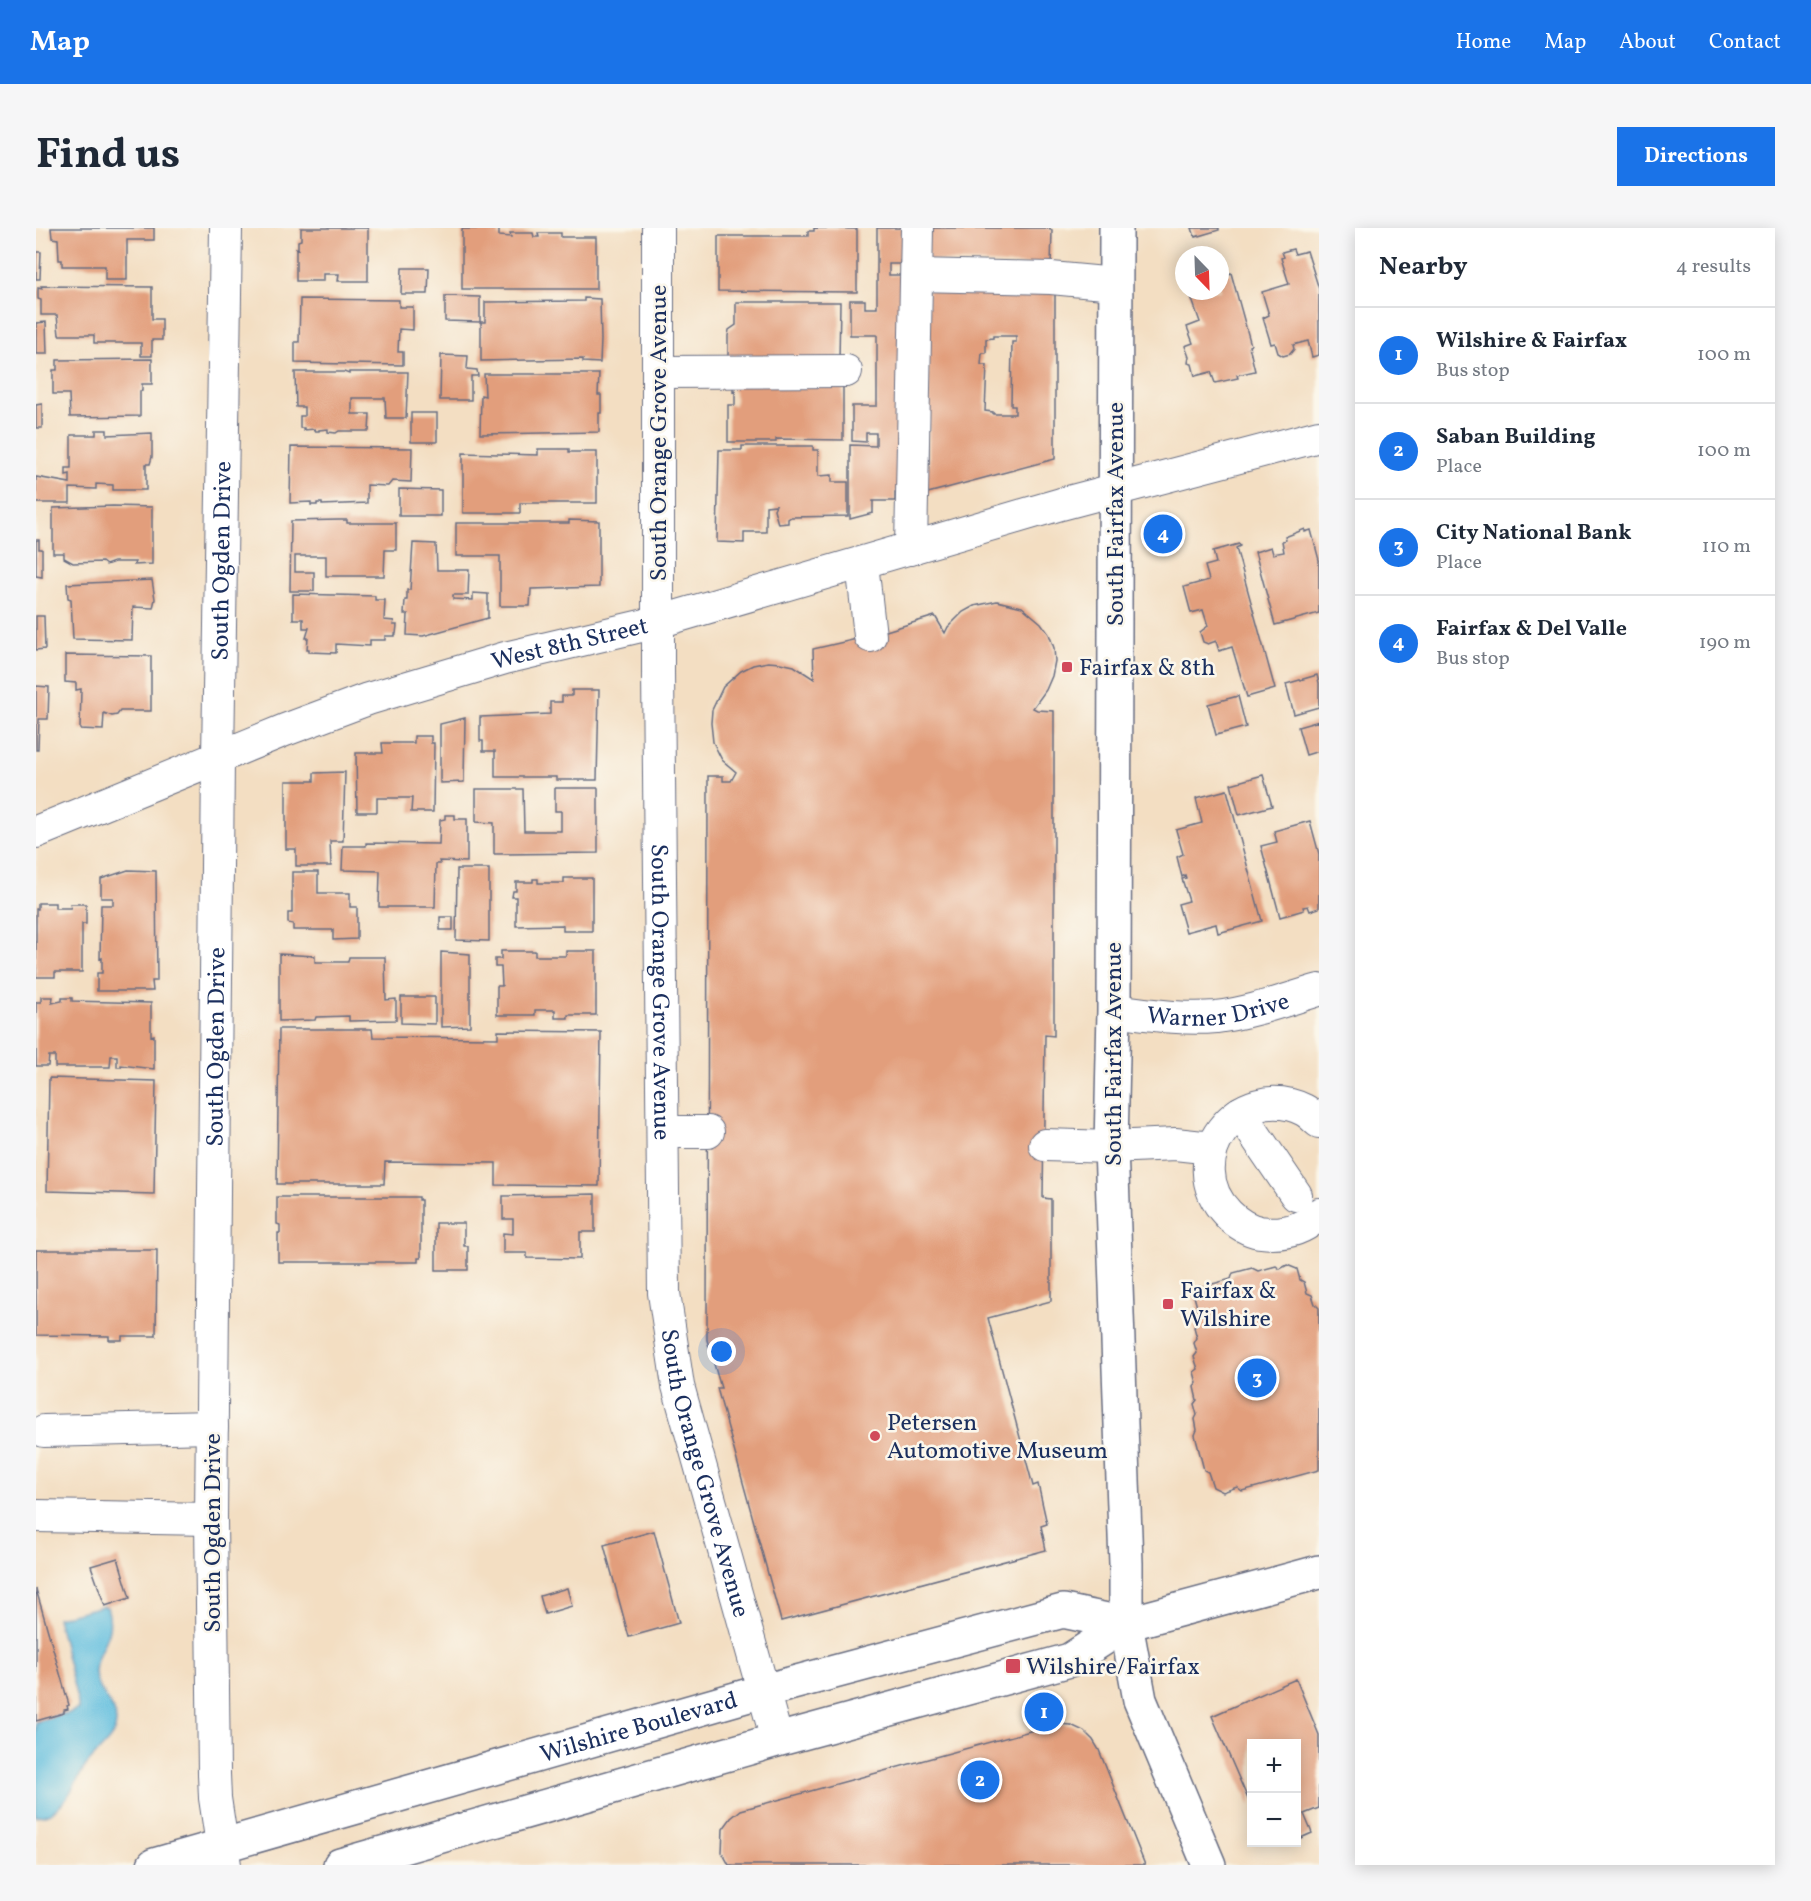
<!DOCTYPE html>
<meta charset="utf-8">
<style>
body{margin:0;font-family:Vollkorn,serif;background:#f6f6f7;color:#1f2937}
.controls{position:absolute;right:18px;bottom:18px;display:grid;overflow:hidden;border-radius:0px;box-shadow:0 3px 15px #0003}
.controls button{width:54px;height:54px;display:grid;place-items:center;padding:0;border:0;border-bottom:2px solid #e0e1e3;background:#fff;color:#1f2937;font:30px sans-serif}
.compass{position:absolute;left:1139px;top:18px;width:54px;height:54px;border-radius:50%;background:#fff;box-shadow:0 3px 15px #0003;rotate:157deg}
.you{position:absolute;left:686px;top:1124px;width:21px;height:21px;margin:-15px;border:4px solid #fff;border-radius:50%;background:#1a73e8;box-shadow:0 0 0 9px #1a73e833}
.badge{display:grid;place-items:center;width:39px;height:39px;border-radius:50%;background:#1a73e8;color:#fff;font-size:20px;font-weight:700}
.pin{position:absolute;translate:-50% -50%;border:3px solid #fff;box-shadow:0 2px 6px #0006}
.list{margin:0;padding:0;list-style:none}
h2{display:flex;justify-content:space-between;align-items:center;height:78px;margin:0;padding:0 24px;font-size:26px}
h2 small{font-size:20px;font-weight:400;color:#747a83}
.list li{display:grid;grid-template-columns:39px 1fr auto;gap:18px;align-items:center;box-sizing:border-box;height:96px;padding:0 24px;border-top:2px solid #e0e1e3}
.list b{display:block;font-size:22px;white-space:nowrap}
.list p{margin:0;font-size:20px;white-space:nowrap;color:#747a83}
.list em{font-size:20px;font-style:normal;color:#747a83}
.map{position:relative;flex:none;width:1283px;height:1637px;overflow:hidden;border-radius:0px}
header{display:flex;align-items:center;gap:36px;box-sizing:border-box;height:84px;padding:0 30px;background:#1a73e8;color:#fff}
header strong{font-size:28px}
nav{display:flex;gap:33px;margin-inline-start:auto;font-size:21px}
.intro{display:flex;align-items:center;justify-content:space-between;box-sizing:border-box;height:144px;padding:0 36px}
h1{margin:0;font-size:42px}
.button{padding:15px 27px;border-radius:0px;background:#1a73e8;color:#fff;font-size:21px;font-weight:700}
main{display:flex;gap:36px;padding:0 36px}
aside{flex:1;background:#fff;border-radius:0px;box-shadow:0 3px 15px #0003}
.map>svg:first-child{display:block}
.water{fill:#60bede;stroke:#3e769e;stroke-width:1.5}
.building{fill:#e29e7b;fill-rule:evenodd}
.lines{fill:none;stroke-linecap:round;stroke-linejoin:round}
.minor-casing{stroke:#676c81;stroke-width:34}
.major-casing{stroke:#676c81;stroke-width:36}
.minor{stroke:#fff;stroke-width:32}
.major{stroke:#fff;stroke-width:33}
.poi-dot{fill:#d1495b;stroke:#fbf7ec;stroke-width:2}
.labels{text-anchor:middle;stroke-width:5;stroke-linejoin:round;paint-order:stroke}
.street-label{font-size:24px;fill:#1b2f5e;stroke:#fbf7ec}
.poi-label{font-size:24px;fill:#1b2f5e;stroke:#fbf7ec;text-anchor:start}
</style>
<header>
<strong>Map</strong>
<nav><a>Home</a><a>Map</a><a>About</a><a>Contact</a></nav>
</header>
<div class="intro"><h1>Find us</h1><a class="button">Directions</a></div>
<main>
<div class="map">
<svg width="1283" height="1637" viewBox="0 0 1283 1637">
<rect width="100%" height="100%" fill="#fbf7ec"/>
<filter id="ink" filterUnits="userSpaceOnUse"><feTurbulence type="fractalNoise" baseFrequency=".0167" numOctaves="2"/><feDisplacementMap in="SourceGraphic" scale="12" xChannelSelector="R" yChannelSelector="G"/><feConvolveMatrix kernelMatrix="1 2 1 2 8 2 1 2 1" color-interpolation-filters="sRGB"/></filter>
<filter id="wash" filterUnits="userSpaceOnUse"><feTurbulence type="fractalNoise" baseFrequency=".008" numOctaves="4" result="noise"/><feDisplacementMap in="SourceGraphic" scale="24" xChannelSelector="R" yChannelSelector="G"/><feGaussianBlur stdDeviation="1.35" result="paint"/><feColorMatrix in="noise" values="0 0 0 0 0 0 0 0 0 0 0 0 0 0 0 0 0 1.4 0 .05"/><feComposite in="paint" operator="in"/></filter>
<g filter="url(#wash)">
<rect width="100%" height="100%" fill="#f3dec2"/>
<path class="water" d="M66,1378L71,1379C81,1409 59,1419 59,1445C60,1464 81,1476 80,1495C79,1514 59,1524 49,1539C40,1553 34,1569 21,1580C16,1585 7,1588 0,1589V1494L28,1485L29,1487L42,1481V1475L21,1390Z"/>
<g id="blocks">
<path class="building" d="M15,0H118V12H91V52H69V38H26V32H23L22,11L16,10Z
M265,0H332V53H302L303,46H287V53H260V20L262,21V13L265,12Z
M778,0L821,1V64L682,63V8H772V3H778Z
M841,0H870V33H864V36H853V47H870L869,263L859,264V273H837V285L814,291V217L840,218V205H830V214L816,213V178H841V107H814V72H829V80H841Z
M892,0H1014V2H1016L1015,38L892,32Z
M1156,0H1183V2L1159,9Z
M426,1H463V8L475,9L474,5H497L498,9H503L502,5H525V9H560V61H426Z
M1257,21L1259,26L1271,23L1283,61V127L1276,129L1272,113L1257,117L1258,121L1254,126L1247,128L1242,125L1239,115L1235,116L1227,90L1233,87L1226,64L1253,56L1245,30L1248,29L1246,24Z
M0,24H5L4,51H0Z
M366,40H393L392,66H365Z
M1195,45L1215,117L1213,118L1219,143L1201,147L1202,150L1179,155L1175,144L1159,148L1156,136L1152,135L1153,129L1149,118L1157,115L1151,99L1164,94L1153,63H1184V48Z
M5,58L116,59V91H126V112H116V128H105V115H58V107H23L21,87H5V72L2,71V60L6,61Z
M1019,58V231L888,266L880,240L893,237L892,62ZM957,108H980V114H976L975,178H979V186H957V184L949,183L951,137H945L946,125H950V111L957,110Z
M409,68L444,69V94L409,93Z
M548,70L564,71L565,112L564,135L547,134V131L445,133V94H449V74L548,73Z
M264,71L363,72V79H377V102L363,101L362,124H367V137L259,135V114H263Z
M700,74H804L803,133L692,135V108L693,102L700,97Z
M10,94L11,126H0V95Z
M405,127L432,128L431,141L441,142L442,148H435V172H404Z
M116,131V156H106V163H104V188L34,189L33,166H17V142H21V132Z
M259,144H308L313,146V144H372L370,190H350L349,170H316V186H334L333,203H303L300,205L292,204V201L283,202V203H279V201L268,202V200H264V188H268V179H260Z
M448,146H563L562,167H565V185H563V204L444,206L445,167L449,168Z
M807,153V212L740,211V214H692V177H699V163L697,164V155Z
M6,176V200H0V177Z
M375,185H401V214H375Z
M60,202H71V207L116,205V229L114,236H110V262H77V257L60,256V261L34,260V275H0V249L34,255V246L30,247V240H35V207H60Z
M706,218H777V222H782V248L796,247V254H812V288L755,289L752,291V295L742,296L738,281L740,277L730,278V304H708V315L681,314L683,222H706Z
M255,219L376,220L375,254L356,253L352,258L331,257V275L286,277V275H281V277H275V274L254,275Z
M502,221H533V224H561V275H484V285H427V225L502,227Z
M363,261L405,262V288H363Z
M77,278L116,279V336L98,337L99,334H78L70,337L66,334L37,335L28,330V325H17V280Z
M303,292H311V295H360V322H349L348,348H290V328H259V344H278V363H254L255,293Z
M533,292L563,293V359L495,361L494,378H464V328H420V295H533Z
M1269,301V304L1275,302L1283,332V385L1239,397L1219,324L1235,319L1237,326L1248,324L1246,313L1250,312L1249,309Z
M0,312H3V321H6V349L0,348Z
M377,315L400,316L401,342H433L432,367H417V371L437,372V365L452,366V390L387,408L371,407L372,386H368L369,372H371V362H374Z
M1203,316L1204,318L1200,320L1239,461L1211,469L1196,419L1183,423L1180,413L1172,416L1167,414L1164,404L1172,398L1167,382L1155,385L1148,359L1173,352L1169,338L1180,335L1177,323Z
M116,352L119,371L117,380L97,379L96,412L37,411L35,371L32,370L31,356Z
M257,366L339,368V372H349L348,392L358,393L357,397H361L360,406H359V408H349V412H334V418L300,416V425L273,424V421H271L272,410H270L273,400H267V391H257Z
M961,373L986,379L1005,395L1013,406L1018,420L1019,433L1016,448L1010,462L997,480L1001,482L1018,483V808L1009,807L1007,970L1015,971V1073L952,1090L997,1258L1002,1256L1011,1296L1005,1298L1010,1322L745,1393L681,1160H685L671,1112L672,548H687V553H695L700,544L686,532L677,514L675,495L676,482L687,459L705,443L717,437L732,434L744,435L758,438L778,451L777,421L834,408L899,388L909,405L912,399L927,384L938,378Z
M0,388H8L9,421L0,422Z
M29,427L115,428V483H84L81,487L76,488L68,485L67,502L44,501L45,461L40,462V455L29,454Z
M1281,447L1283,455V479L1258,486L1250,456Z
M0,458L13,459L12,491H3L2,522H0Z
M536,462H563L561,552H520V549H459V523H447V513H444V489L514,486V474H526V468H536Z
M1202,468L1210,499L1180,507L1172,476Z
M429,490L428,554L404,555V496Z
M1283,493V523L1270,527L1262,499Z
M378,508H395V515H398L397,584H375L376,570H341V584H321L320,525H347L346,515H378Z
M309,544L307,613H294L295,638H260V621H250V553H278V545Z
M1227,547L1236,578L1203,587L1195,556Z
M519,560H562V625L458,626V595L440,594V561H487L488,603H525V583H519Z
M1191,562L1226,693L1182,705L1180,696L1150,704L1142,676L1153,673L1146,651L1150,650L1149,647L1146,649L1141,629L1147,626L1140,602L1166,595L1160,570Z
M409,587H419V591H431V634L403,633L404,636H400L399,679H343L344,643L306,642L307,618H330V615L403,616L404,592L409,591Z
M1274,593L1283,626V680L1274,683L1272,678L1267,679L1268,682L1244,689L1225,618L1241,614L1238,603Z
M421,641H453V713L420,712Z
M92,642L120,643L121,753H116L117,763H61V745H66V730L64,731L65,677H77V670H65V651Z
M256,644H282V665H314V679H321V711L297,712V702H257V696L252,695V685H256Z
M528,650H556V703H527V697L480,698V669H476L477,663H480V654H497V651H502V655H528Z
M2,675H19V680H35L34,676H50V696H46V744H19V749H0V681H2Z
M404,689H417V702H404Z
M465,723H499V728H530V723H560V787H532V790H519V782H499V787H461V758H466L465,739H459V731H465Z
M405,724L434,726V798L405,799Z
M243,726L279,728V734H312L313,729H349L350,772L360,771V792L313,793V788L280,789L279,792L243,793Z
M5,769H17L16,775L26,773V770H36V773L115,775V808L118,807V841L85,837V839H81V828H75L74,839H19V828H13L12,838H0V774H5Z
M365,769H399V796L365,795Z
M243,801H336L337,809L462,810V803L565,804L563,958L460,957V935L349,934L348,956H241Z
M13,850L120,853L118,966L11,963Z
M559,966V1004H544V1031L491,1030V1025H467V1005L477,1006V991H467V968Z
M241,969H383V972H385V1030H382V1034H242V1005H244V997L241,996Z
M400,995H428V1018H432V1042H400Z
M0,1022H121L120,1108H86V1112H73V1108L0,1107Z
M1251,1037L1261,1041L1264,1052L1268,1054L1271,1065L1276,1067L1279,1076L1283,1080V1242L1206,1263L1201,1259L1187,1264L1177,1259L1172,1244L1168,1242L1159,1207L1161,1202L1159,1191L1161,1187L1158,1176L1161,1172L1158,1159L1161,1155L1158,1144L1162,1141L1158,1129L1161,1125L1158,1115L1161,1110L1158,1099L1161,1095L1158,1083L1161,1079L1158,1068L1163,1058L1175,1059L1176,1056L1195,1051L1197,1045L1216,1040L1222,1043L1240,1038L1244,1041Z
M618,1303L643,1395L593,1409L568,1317Z
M82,1330L94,1370L69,1378L55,1338Z
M531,1360L536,1378L509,1386L504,1368Z
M0,1361L33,1477L31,1478L32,1481L28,1482V1485L0,1493Z
M1260,1451L1283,1507V1580L1268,1586L1276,1605L1260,1612V1516L1215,1515V1578L1176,1488Z
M1020,1496L1035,1497L1048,1503L1057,1512L1063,1522L1109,1637H693L686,1624L687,1601L695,1590L705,1582Z"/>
</g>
</g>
<g filter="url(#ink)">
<use href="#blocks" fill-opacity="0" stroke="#676c81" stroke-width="1.5"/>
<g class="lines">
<defs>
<g id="minor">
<path id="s1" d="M622,0V443L628,1065L642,1158L741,1512"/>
<path d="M881,47L1015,50L1079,56"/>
<path d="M622,144L810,143"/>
<path d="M875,321L881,0"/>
<path d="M826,335L834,408"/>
<path id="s2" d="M0,604L249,502L332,471L469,430L622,394L1025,276L1283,208"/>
<path id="s3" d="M1078,782C1111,786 1146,792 1180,789C1214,785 1249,772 1283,762"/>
<path d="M1204,885L1260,967"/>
<path d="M1283,894C1278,890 1274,885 1268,882C1203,850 1140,933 1192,986C1201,995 1212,1002 1224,1004C1246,1007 1267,1002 1283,986"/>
<path d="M627,904H672"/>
<path d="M1009,917L1075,919L1139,916L1176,920"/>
<path d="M8,1203L176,1199"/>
<path d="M0,1288L175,1291"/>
<path id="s4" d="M189,1637L179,1570L178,1546L175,1291L182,530L190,0"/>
</g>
<g id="major">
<path d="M1080,0L1078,782L1075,919L1090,1335V1396L1104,1472L1173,1637"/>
<path id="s5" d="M118,1637L727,1463L1027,1383L1090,1396"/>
<path d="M304,1637L741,1512L1034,1432L1090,1396L1283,1344"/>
</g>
</defs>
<use href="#minor" class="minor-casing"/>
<use href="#major" class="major-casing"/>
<use href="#minor" class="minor"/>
<use href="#major" class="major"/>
</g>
</g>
<g class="poi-dot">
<rect x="1025" y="433" width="12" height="12" rx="3"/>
<rect x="1126" y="1070" width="12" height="12" rx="3"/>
<circle cx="839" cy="1208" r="6"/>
<rect x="969" y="1430" width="16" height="16" rx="3"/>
</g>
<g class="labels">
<g class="street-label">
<text transform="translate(622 205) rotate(-90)" y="8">South Orange Grove Avenue</text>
<text transform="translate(1079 286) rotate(-90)" y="8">South Fairfax Avenue</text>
<text dy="8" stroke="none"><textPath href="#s4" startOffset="1305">South Ogden Drive</textPath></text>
<text dy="8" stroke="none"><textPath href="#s2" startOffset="567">West 8th Street</textPath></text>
<text dy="8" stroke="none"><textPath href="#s1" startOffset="764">South Orange Grove Avenue</textPath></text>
<text dy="8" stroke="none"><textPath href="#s3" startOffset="105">Warner Drive</textPath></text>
<text dy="8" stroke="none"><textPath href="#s4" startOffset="819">South Ogden Drive</textPath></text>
<text transform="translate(1077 826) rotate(-90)" y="8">South Fairfax Avenue</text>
<text dy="8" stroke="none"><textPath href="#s1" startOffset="1250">South Orange Grove Avenue</textPath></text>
<text transform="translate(176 1305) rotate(-90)" y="8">South Ogden Drive</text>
<text dy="8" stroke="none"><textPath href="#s5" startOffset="504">Wilshire Boulevard</textPath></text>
</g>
<g class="poi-label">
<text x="1043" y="447">Fairfax &amp; 8th</text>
<text x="1144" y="1070">Fairfax &amp;<tspan x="1144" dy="28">Wilshire</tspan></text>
<text x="851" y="1202">Petersen<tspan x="851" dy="28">Automotive Museum</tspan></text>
<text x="990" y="1446">Wilshire/Fairfax</text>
</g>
</g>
</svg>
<div class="controls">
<button>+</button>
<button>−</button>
</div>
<svg class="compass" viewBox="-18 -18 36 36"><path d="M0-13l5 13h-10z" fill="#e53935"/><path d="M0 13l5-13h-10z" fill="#747a83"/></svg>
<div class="you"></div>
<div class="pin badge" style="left:1008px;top:1484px">1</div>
<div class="pin badge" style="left:944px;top:1552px">2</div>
<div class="pin badge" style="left:1221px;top:1150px">3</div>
<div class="pin badge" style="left:1127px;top:306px">4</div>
</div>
<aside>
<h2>Nearby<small>4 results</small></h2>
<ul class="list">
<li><span class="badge">1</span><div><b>Wilshire &amp; Fairfax</b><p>Bus stop</p></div><em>100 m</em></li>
<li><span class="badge">2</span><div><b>Saban Building</b><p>Place</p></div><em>100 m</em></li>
<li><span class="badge">3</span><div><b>City National Bank</b><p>Place</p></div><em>110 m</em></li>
<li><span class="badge">4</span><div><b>Fairfax &amp; Del Valle</b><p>Bus stop</p></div><em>190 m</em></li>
</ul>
</aside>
</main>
